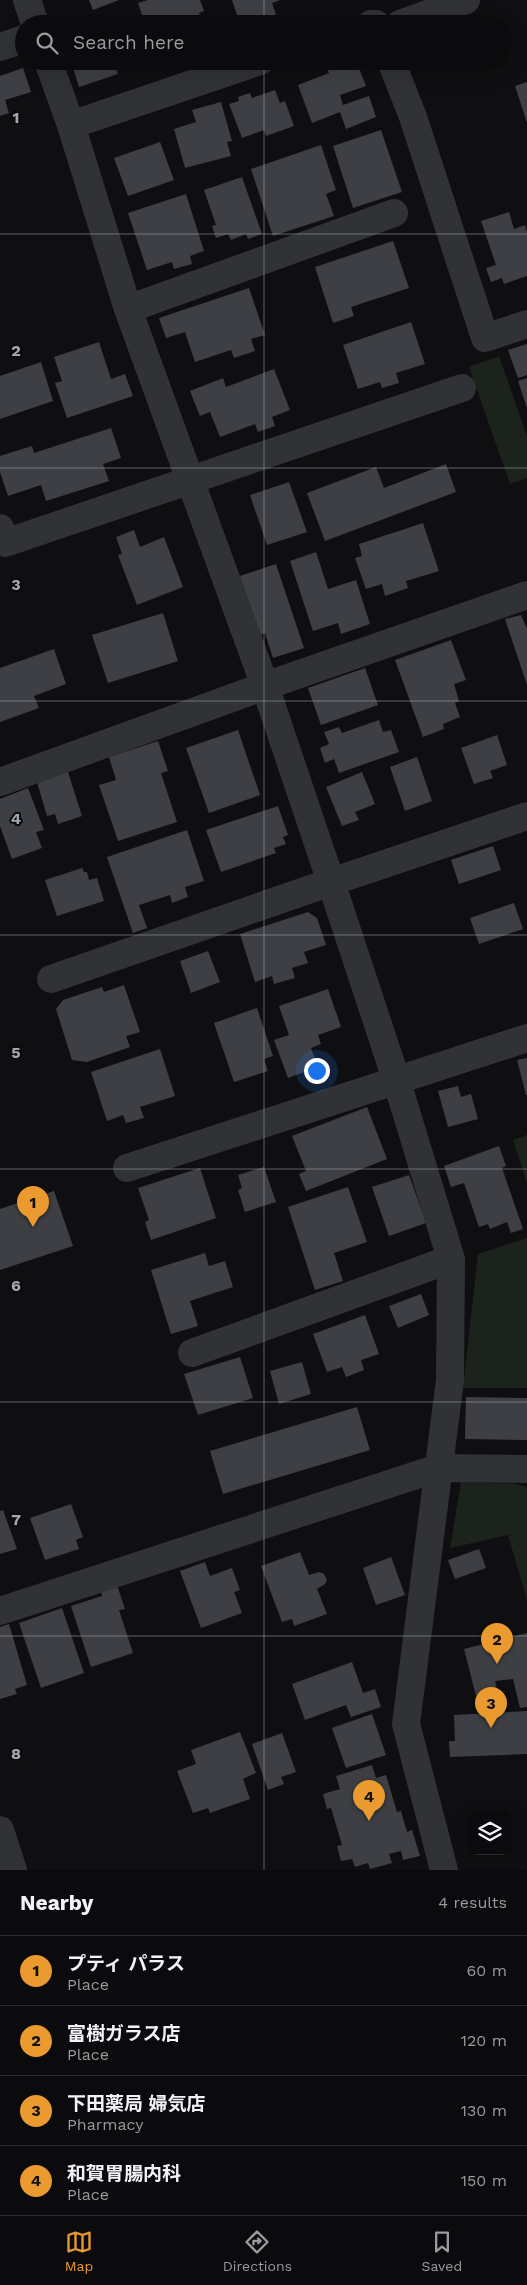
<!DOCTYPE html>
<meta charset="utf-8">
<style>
body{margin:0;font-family:"Work Sans","Noto Sans JP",sans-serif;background:#19191b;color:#f1f3f6}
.controls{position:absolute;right:15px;bottom:15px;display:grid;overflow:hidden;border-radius:10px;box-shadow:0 5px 20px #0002}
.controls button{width:45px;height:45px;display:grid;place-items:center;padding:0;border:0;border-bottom:1px solid #2b2b2e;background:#0b0b0d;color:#f1f3f6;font:25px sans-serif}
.you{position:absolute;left:316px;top:1070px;width:18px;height:18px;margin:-12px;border:4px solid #fff;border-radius:50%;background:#1a73e8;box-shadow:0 0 0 8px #1a73e833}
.badge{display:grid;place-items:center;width:32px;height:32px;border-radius:50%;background:#ea9a2e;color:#111;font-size:16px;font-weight:700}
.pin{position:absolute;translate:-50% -41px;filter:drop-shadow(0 1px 2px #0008)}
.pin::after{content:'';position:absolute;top:26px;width:18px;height:15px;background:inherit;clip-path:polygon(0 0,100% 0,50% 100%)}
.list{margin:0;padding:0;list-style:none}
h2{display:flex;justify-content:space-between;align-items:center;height:65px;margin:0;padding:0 20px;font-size:21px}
h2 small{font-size:16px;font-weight:400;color:#9a9b9d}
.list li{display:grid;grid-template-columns:32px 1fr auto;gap:15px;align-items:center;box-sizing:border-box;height:70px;padding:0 20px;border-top:1px solid #2b2b2e}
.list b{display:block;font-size:19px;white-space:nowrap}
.list p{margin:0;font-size:16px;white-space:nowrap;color:#9a9b9d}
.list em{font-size:16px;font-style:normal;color:#9a9b9d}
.icon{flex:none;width:28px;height:28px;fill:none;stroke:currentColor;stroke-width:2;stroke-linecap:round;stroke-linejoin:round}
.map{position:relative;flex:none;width:527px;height:1870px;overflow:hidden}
.search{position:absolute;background:#0b0b0d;box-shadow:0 5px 20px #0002;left:15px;right:15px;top:15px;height:55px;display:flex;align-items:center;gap:12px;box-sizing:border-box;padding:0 18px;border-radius:28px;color:#9a9b9d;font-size:19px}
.sheet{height:345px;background:#0b0b0d}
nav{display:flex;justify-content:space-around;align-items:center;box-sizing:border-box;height:70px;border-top:1px solid #2b2b2e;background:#0b0b0d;font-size:14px;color:#9a9b9d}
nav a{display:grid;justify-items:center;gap:2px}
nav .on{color:#ea9a2e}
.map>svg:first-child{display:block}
.green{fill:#1c231c}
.building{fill:#3e3f44}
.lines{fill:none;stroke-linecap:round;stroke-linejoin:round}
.minor{stroke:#303235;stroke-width:28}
.grid{fill:none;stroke:#a1a7b1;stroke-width:1;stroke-opacity:0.55}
.grid-label{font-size:16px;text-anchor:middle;font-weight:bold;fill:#a1a7b1;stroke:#0a0a0b;stroke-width:4;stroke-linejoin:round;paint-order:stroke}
</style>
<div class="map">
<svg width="527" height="1870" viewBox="0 0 527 1870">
<rect width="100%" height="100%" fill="#0f0f11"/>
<path class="green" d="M499,356L527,436V478L510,484L469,367Z
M527,1135V1183L513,1140Z
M527,1238V1388H463L478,1254Z
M461,1482L515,1484L527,1487V1600L508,1535L450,1548Z"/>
<path class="building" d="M89,0H119L93,10Z
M148,0H200L204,11L199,13L203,24H145L138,3Z
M232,0H280L272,3L279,24H240Z
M71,61H114L118,74L79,87Z
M356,61L366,86L340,95L343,105L369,96L376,117L346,129L340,112L312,123L298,85L329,73L325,62Z
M23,68L31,92L5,100L9,113L0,116V76Z
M527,82V123L515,86Z
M275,90L280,103L285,101L294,126L266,136L264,130L242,138L229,104L239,101L238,97L250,93L252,98Z
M221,102L232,141L227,142L231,156L185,168L174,129L196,122L192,110Z
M381,130L402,192L353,208L333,146Z
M160,142L174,180L128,196L114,158Z
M321,145L336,190L326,194L334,216L273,236L251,169Z
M242,177L262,234L248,239L246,234L231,240L228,234L216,238L212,226L216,225L204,190Z
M186,194L204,251L190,256L192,264L174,269L172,262L147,270L128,213Z
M509,212L514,229L525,225L527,232V276L504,284L502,278L491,282L486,268L496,265L481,221Z
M393,241L409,288L351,307L354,316L333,323L315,267Z
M249,288L265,335L251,339L255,351L234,358L231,350L195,362L185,332L166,338L159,318Z
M411,322L425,364L396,373L399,383L382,388L380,382L358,389L343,345Z
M99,342L111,379L125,374L133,396L67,418L55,383L62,381L54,357Z
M527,344V375L518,378L508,350Z
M41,362L53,401L0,419V376Z
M274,369L290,410L272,417L275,426L258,432L255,424L220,437L210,412L200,416L190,391L223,378L226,387Z
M527,378V408L518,381Z
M111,428L121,458L103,464L109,481L46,501L41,485L8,496L0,472V456L32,446L34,453Z
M446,464L456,492L325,541L307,493L376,467L384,488Z
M289,482L307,532L267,545L250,495Z
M423,523L439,571L406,581L408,588L385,596L382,584L366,589L355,558L362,556L359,544Z
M134,530L140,547L164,537L183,587L137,605L118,555L122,554L116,537Z
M316,552L328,589L356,580L370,624L341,634L338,623L313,631L290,561Z
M276,564L304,648L273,658L265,633L259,636L240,576Z
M163,613L178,661L108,683L92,635Z
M521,615L527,629V685L505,619Z
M451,640L466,680L454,684L459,701L455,703L460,717L443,724L444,729L423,737L395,660Z
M54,649L66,684L34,696L39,708L0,722V668Z
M365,668L378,705L321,725L308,688Z
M379,720L383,732L391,730L399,752L339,773L334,759L325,763L320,748L329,744L324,732L339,727L342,733Z
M238,730L260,795L209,813L186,748Z
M497,735L507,765L490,771L493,778L474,784L461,748Z
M158,741L168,771L161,773L177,822L118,841L99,785L116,780L109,757Z
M417,757L432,801L405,811L390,767Z
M68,772L82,816L58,824L55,814L47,816L37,782Z
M362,772L375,804L355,812L359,820L342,826L326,787Z
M28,788L44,830L36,832L42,848L12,859L0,826V799Z
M278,806L288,835L283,837L286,844L274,848L276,853L221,872L206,830Z
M187,830L204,881L185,887L188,897L172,903L170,895L139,905L147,928L133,933L107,857Z
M493,846L501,870L459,884L451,860Z
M82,868L84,872H87L89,880L97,878L104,901L57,916L45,880Z
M514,903L523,929L479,944L470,918Z
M308,912L317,918L326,945L304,952L308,963L292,968L295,978L274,984L272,976L255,982L240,934Z
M208,951L220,982L191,993L180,961Z
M124,985L140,1032L126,1036L130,1047L87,1062L72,1060L56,1009L63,1000L102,987L104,992Z
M328,989L341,1027L318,1035L321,1044L311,1048L318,1067L288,1078L274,1040L289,1035L279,1006Z
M257,1008L273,1056L264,1059L268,1071L234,1082L214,1023Z
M160,1049L175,1096L140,1107L144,1118L126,1123L123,1115L107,1121L91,1072Z
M527,1058V1095H526L517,1060Z
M458,1086L461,1097L471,1094L478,1119L448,1127L438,1091Z
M367,1107L387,1159L306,1191L299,1174L306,1171L292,1136Z
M499,1146L506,1166L502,1168L523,1229L511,1233L507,1222L490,1229L488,1224L479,1227L464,1183L451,1187L444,1166Z
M264,1167L276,1202L245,1212L238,1190L242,1188L238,1175Z
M200,1168L216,1218L151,1240L145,1222L149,1220L138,1188Z
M409,1175L426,1223L389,1236L372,1187Z
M348,1187L367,1242L334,1253L343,1281L315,1290L288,1207Z
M54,1191L73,1246L0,1270V1209Z
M205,1253L209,1266L225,1261L233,1287L190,1301L198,1326L171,1334L151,1270Z
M421,1294L429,1315L398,1328L389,1306Z
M365,1315L379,1354L361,1360L364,1370L346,1377L342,1367L327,1372L313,1334Z
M240,1357L253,1398L198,1415L184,1374Z
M302,1362L311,1394L279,1404L270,1371Z
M466,1397L527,1398V1440L465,1439Z
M357,1407L370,1450L223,1494L210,1451Z
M71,1504L83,1537L76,1540L79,1549L45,1560L30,1518Z
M3,1510L17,1549L0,1554V1511Z
M479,1549L486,1568L455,1579L448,1560Z
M300,1552L309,1575L319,1572L324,1574L327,1580L325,1584L317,1589L327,1614L294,1626L292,1619L282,1622L261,1566Z
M391,1557L405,1595L376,1605L363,1568Z
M205,1562L210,1576L232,1568L240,1590L234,1592L242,1613L201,1628L180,1571Z
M117,1585L125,1609L119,1610L133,1653L91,1667L71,1606L102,1596L101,1591Z
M62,1608L84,1673L41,1688L19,1623Z
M9,1624L27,1685L15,1689L17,1694L0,1699V1627Z
M527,1633V1707L520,1708L513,1679L495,1681L497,1689L476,1696L464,1649Z
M352,1662L363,1693L375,1689L381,1707L351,1717L346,1705L305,1720L292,1684Z
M527,1711V1754L450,1757L449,1741H455L454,1715Z
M372,1714L386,1755L346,1768L332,1728Z
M240,1732L256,1773L243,1779L250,1799L210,1813L208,1808L193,1813L177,1771L196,1764L191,1750Z
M282,1733L296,1772L281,1777L284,1784L268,1790L252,1744Z
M372,1765L376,1778L386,1775L397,1812L401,1811L407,1832L412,1830L420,1856L403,1860L401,1851L389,1854L392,1863L370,1869L368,1863L355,1867L352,1859L341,1861L337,1846L342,1845L331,1808L327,1809L323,1794L340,1789L336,1776Z"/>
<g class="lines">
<path class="minor" d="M27,0L35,24
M371,24H376
M400,24L466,0
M0,47L24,39
M48,61L71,125L128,309L265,686L331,882L397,1082L451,1259L450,1380L406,1724L444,1870
M391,61L413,117L485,338L527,324
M71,125L260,61
M128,309L394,213
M0,528L5,543L462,388
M0,782L265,686L527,595
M51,979L331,882L527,816
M127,1168L527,1038
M192,1353L451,1259
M0,1611L438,1468L527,1469
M0,1830L13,1870"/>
</g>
<path class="grid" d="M264,0V24M264,61V1870M0,234H527M0,468H527M0,701H527M0,935H527M0,1169H527M0,1402H527M0,1636H527"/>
<g class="grid-label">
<text x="16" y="123">1</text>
<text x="16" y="356">2</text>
<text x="16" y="590">3</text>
<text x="16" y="824">4</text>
<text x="16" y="1058">5</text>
<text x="16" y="1291">6</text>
<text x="16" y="1525">7</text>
<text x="16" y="1759">8</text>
</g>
</svg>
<div class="controls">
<button><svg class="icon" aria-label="layers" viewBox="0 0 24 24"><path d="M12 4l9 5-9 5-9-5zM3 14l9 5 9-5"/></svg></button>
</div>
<div class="you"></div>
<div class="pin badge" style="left:33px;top:1227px">1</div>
<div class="pin badge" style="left:497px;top:1664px">2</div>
<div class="pin badge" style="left:491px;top:1728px">3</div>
<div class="pin badge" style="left:369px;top:1821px">4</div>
<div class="search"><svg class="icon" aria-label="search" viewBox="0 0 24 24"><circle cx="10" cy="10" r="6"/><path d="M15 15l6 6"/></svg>Search here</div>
</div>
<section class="sheet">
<h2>Nearby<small>4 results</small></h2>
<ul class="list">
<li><span class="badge">1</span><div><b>プティ パラス</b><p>Place</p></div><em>60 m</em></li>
<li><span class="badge">2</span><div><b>富樹ガラス店</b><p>Place</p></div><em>120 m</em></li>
<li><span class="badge">3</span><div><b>下田薬局 婦気店</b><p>Pharmacy</p></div><em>130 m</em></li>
<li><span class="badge">4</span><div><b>和賀胃腸内科</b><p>Place</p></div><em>150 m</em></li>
</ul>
</section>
<nav>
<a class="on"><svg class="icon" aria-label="map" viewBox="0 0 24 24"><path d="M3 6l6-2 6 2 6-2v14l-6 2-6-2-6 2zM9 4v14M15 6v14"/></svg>Map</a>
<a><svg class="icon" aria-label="directions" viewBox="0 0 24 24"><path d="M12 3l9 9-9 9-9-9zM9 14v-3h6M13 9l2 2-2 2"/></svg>Directions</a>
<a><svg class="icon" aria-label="saved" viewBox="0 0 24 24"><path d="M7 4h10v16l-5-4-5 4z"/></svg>Saved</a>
</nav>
